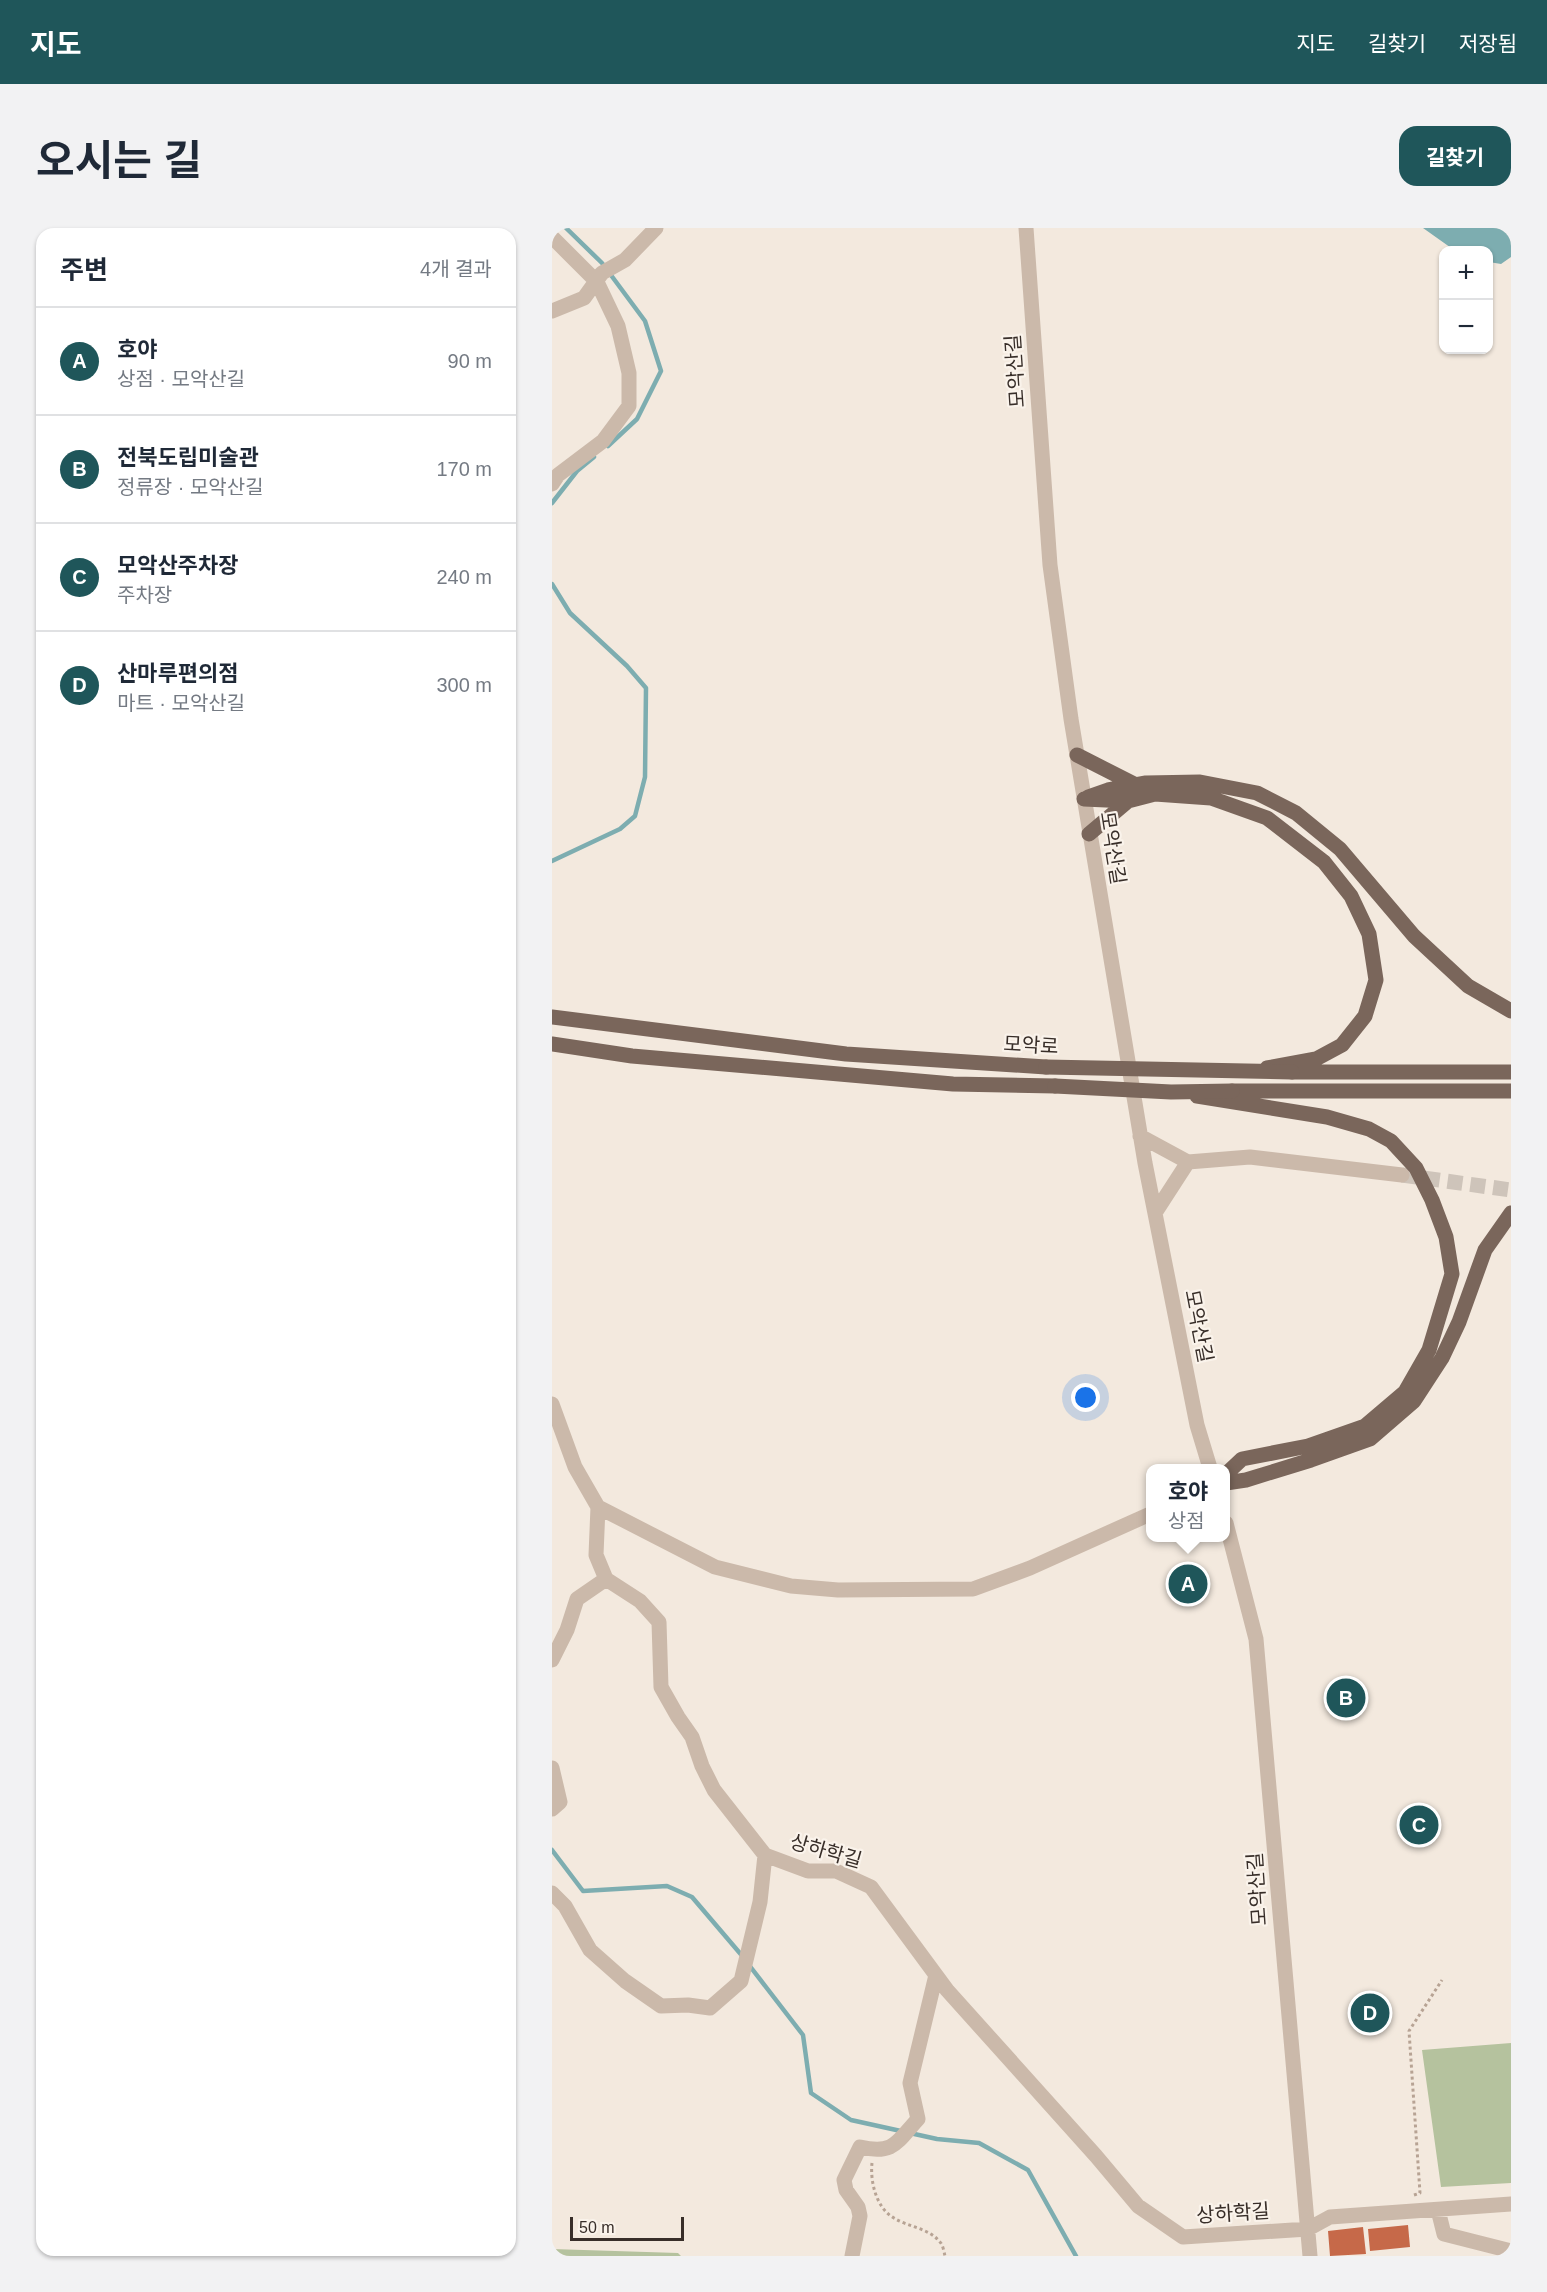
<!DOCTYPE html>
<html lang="ko">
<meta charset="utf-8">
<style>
body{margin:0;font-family:Helvetica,"Noto Sans KR",sans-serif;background:#f2f2f3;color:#1f2937}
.controls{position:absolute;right:18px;top:18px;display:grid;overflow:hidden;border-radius:12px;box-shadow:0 2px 4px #0004}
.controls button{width:54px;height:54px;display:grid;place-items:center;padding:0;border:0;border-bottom:2px solid #e0e1e3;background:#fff;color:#1f2937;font:30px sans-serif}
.scale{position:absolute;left:18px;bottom:15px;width:114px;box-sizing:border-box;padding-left:6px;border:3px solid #382e29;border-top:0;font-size:16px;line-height:21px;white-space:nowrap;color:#382e29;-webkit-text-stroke:4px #faf3eb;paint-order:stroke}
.you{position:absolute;left:534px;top:1170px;width:21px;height:21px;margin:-15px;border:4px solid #fff;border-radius:50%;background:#1a73e8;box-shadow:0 0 0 9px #1a73e833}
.badge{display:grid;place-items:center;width:39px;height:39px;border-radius:50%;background:#1f565a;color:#fff;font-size:20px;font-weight:700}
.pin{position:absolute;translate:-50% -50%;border:3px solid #fff;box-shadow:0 2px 6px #0006}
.popup{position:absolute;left:594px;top:1236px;width:84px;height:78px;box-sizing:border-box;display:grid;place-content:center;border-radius:12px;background:#fff;filter:drop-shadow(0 2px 4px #0005);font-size:20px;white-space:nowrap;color:#747a83}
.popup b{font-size:22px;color:#1f2937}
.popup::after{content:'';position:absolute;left:50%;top:100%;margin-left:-12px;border:12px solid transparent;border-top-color:#fff}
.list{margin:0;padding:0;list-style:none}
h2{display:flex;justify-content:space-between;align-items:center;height:78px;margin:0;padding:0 24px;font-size:26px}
h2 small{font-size:20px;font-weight:400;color:#747a83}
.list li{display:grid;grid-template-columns:39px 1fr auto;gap:18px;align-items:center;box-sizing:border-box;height:108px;padding:0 24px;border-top:2px solid #e0e1e3}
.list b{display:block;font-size:22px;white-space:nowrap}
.list p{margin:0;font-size:20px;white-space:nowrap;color:#747a83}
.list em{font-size:20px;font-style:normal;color:#747a83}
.map{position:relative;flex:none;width:959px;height:2028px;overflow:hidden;border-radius:18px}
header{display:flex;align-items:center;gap:36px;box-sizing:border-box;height:84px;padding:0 30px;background:#1f565a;color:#fff}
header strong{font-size:28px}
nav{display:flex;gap:33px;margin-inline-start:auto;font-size:21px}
.intro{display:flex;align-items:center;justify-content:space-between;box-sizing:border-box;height:144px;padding:0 36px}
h1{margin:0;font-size:42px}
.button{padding:15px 27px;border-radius:18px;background:#1f565a;color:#fff;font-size:21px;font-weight:700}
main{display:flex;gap:36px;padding:0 36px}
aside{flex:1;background:#fff;border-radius:18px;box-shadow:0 2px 4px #0004}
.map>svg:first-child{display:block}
.green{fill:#b5c29e}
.water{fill:#7dadb0}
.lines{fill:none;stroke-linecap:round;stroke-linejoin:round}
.stream{stroke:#7dadb0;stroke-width:4.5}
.building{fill:#c66949}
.minor-tunnel{stroke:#cec4ba;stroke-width:15;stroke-dasharray:15 8;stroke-linecap:butt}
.path{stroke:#b7a394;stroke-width:3;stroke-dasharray:3 3;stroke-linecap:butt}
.minor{stroke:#cbb9aa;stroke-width:15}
.major{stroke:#7a665b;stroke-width:15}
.major-bridge{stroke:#7a665b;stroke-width:15}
.labels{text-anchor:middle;stroke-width:4.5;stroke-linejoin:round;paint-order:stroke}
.street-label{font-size:20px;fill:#382e29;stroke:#faf3eb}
</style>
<header>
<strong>지도</strong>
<nav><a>지도</a><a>길찾기</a><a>저장됨</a></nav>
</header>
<div class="intro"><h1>오시는 길</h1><a class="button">길찾기</a></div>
<main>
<aside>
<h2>주변<small>4개 결과</small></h2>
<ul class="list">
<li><span class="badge">A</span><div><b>호야</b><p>상점 · 모악산길</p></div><em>90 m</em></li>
<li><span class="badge">B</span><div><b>전북도립미술관</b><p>정류장 · 모악산길</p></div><em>170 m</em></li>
<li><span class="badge">C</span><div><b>모악산주차장</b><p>주차장</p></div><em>240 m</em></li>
<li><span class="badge">D</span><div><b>산마루편의점</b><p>마트 · 모악산길</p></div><em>300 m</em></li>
</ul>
</aside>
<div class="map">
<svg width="959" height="2028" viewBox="0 0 959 2028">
<rect width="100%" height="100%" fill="#f3e9de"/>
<path class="green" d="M959,1815V1955L889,1959L870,1822Z
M0,2021L126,2025L129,2028H0Z"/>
<path class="water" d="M871,0H959V29L949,36L937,34L936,22H902Z"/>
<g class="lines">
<path class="stream" d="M14,0L50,35L93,93L109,143L85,191L56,218
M0,275L25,243L42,229
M0,356L18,385L75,438L94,460L93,549L83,588L68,601L0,633
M0,1622L31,1663L115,1658L140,1669L192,1730
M197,1737L251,1807L259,1865L299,1892L385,1911L427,1915L476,1942L524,2028"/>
</g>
<path class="building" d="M856,1997L858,2019L818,2023L816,2001Z
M811,1999L814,2026L778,2028L776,2003Z"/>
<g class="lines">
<path class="minor-tunnel" d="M850,947L959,962"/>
<path class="path" d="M320,1935C318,1953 324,1980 342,1990C356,1999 377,2000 388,2014C391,2017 392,2024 393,2028
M862,1967L868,1965L857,1803L890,1752"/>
<path class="minor" d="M474,0L498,337L519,491L593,935L645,1197L658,1240
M0,9L45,54L66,98L77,145V178L51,213L6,247L0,256
M0,83L32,70L50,45L73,32L104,0
M588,908L636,934L698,929L850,947
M603,985L636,934
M0,1176L23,1239L46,1279L44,1327L54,1351L88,1373L107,1394L109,1459L126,1489L140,1509L150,1538L162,1562L213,1627L256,1643H284L319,1659L395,1762L544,1928L586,1978L631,2009L756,2001L778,1989L959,1976
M46,1279L163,1339L239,1358L286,1362L421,1361L478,1340L598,1286
M674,1295L704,1411L758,2028
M0,1432L15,1402L25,1371L54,1351
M0,1540L8,1574L0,1581
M0,1665L13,1678L38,1722L73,1753L109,1778L136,1777L158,1780L189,1753L208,1674L213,1627
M886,1982L892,2006L959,2023
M300,2028L308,1988L306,1979L294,1962L292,1952L308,1919C342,1927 345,1914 366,1891L358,1855L384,1747"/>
<path class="major" d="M525,527L584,557
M536,569L556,562L594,555L648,554L705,565L744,585L788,621L862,708L916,758L959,783
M532,571L576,573L603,566L659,570L715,590L772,634L799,668L817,706L824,752L813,788L790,817L764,831L715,840
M537,606L576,573
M0,789L294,826L494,839
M0,816L80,828L401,856L503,858
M740,844H959
M680,863H959
M645,868L775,889L817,901L839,913L864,940L880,972L894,1009L900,1046L877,1122L853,1164L813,1198L756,1218L690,1231L674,1246
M674,1255L694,1252L759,1232L818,1211L862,1173L890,1130L907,1094L933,1022L959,985"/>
<path class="major-bridge" d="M494,839L740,844
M503,858L619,864L680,863"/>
</g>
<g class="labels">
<g class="street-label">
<text transform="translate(463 143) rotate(-94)" y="7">모악산길</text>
<text transform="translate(561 620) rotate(81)" y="7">모악산길</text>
<text transform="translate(479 817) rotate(3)" y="7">모악로</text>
<text transform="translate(647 1098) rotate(79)" y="7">모악산길</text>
<text transform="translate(274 1623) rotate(16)" y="7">상하학길</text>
<text transform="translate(705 1661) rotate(-94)" y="7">모악산길</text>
<text transform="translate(681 1985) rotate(-4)" y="7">상하학길</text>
</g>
</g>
</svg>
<div class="controls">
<button>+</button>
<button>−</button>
</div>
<div class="scale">50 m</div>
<div class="you"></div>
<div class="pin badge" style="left:636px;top:1356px">A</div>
<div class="popup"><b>호야</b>상점</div>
<div class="pin badge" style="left:794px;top:1470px">B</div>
<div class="pin badge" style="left:867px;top:1597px">C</div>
<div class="pin badge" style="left:818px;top:1785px">D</div>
</div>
</main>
